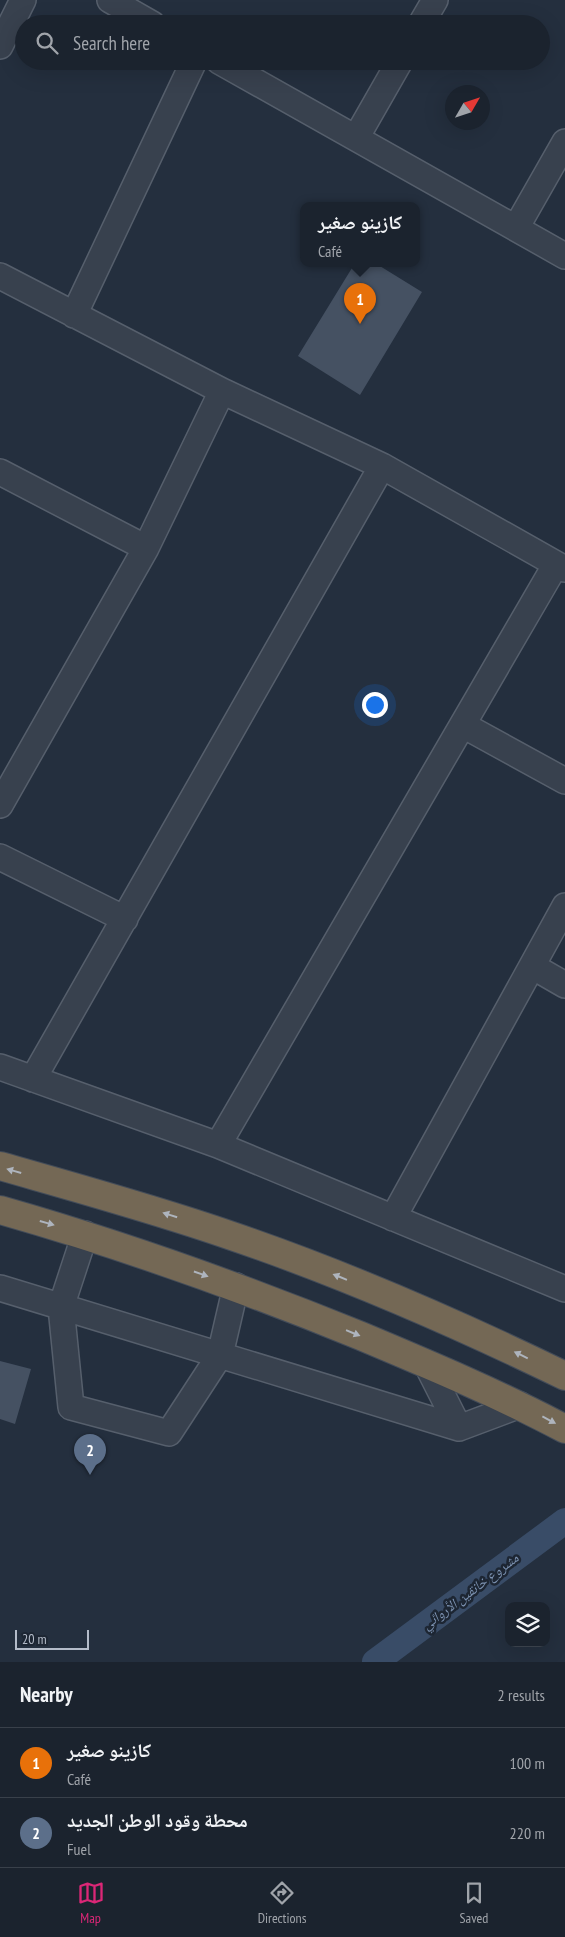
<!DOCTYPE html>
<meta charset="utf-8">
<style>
body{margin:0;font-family:"PT Sans Narrow","Noto Naskh Arabic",sans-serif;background:#282f3a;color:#f1f3f6}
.controls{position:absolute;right:15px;bottom:15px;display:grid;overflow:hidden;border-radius:10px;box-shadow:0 5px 20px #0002}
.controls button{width:45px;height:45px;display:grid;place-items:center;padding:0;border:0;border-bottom:1px solid #39404a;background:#1b232e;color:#f1f3f6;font:25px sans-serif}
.compass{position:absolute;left:445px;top:85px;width:45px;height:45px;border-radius:50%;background:#1b232e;box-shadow:0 5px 20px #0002;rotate:51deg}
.scale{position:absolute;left:15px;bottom:12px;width:74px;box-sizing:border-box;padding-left:5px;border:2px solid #b4bcc9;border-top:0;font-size:14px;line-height:18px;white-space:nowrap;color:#b4bcc9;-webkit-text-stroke:4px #1d2633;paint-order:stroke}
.you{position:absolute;left:374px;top:704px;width:18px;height:18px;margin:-12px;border:4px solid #fff;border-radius:50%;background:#1a73e8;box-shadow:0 0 0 8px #1a73e833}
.badge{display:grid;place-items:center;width:32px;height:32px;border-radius:50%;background:#db2777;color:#fff;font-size:16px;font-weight:700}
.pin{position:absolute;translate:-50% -41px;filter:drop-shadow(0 1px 2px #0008)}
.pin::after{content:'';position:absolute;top:26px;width:18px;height:15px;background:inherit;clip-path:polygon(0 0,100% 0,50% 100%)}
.popup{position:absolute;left:300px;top:202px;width:120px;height:65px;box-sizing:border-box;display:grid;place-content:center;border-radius:10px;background:#1b232e;filter:drop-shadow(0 1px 4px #0005);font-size:16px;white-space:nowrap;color:#a0a4aa}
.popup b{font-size:19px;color:#f1f3f6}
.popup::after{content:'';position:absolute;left:50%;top:100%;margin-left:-10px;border:10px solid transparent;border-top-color:#1b232e}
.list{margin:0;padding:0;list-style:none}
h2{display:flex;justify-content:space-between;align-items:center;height:65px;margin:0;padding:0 20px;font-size:21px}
h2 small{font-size:16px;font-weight:400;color:#a0a4aa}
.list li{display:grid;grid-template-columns:32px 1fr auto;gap:15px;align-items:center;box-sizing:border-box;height:70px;padding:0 20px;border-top:1px solid #39404a}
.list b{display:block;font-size:19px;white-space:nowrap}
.list p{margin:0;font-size:16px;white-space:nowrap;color:#a0a4aa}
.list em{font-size:16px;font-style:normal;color:#a0a4aa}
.icon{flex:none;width:28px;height:28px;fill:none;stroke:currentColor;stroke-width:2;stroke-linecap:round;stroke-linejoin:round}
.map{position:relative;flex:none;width:565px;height:1662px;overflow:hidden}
.search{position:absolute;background:#1b232e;box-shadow:0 5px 20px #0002;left:15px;right:15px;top:15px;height:55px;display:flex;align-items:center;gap:12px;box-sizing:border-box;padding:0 18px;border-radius:28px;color:#a0a4aa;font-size:19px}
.sheet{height:205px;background:#1b232e}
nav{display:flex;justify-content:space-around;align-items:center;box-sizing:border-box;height:70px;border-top:1px solid #39404a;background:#1b232e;font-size:14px;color:#a0a4aa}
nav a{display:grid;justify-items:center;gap:2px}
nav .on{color:#db2777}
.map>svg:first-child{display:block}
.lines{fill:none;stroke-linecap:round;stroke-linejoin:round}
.canal{stroke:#394c67;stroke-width:26}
.building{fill:#455162}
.minor-casing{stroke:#565f6c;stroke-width:28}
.highway-casing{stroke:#434c59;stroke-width:30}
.minor{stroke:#38414e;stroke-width:25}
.highway{stroke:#746855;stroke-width:28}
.oneway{fill:#aeb4bd}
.labels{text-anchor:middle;stroke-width:5;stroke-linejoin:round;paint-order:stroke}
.water-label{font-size:14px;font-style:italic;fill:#7c92b1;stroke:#1d2633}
</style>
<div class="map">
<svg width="565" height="1662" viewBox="0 0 565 1662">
<rect width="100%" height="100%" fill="#242f3e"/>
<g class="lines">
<path class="canal" d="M375,1662L565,1521"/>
</g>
<path class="building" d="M355,263H375L422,292L360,395L298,356Z
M0,1361L31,1369L15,1424L0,1419Z"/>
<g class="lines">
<defs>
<path id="minor" d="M110,0L152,24
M421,24L435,0
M0,46L23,0
M219,61L565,256
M356,138L400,61
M516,228L565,142
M0,276L222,391L382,466L565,569
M74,315L194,61
M0,472L146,548
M463,725L565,781
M0,805L146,548L222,391
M0,857L125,919
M532,966L565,985
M0,1067L218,1145L565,1289
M33,1079L382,466
M218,1145L556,564
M393,1218L565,906
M85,1234L61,1307L71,1407L169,1433L220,1355L236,1286
M0,1288L459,1428L520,1405
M426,1363L459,1428"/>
<path id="highway" d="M0,1166C77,1188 154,1209 229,1235C344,1274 456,1323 565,1376
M0,1210C123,1245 243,1288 361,1336C430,1365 499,1394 565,1429"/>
</defs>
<use href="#minor" class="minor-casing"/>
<use href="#highway" class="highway-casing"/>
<use href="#minor" class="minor"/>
<use href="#highway" class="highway"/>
</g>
<defs><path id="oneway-solid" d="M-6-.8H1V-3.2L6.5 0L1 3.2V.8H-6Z" transform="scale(1.25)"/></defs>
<g class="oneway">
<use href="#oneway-solid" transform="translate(14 1171) rotate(-164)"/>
<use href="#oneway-solid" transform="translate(170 1215) rotate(-162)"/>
<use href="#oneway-solid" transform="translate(47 1223) rotate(16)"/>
<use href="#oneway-solid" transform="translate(201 1274) rotate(19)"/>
<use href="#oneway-solid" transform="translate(340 1277) rotate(-158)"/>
<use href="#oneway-solid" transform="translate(353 1333) rotate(22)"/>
<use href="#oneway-solid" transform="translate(521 1355) rotate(-154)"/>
<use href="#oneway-solid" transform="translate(549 1420) rotate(28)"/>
</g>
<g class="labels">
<g class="water-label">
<text transform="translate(470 1591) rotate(-37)" y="5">مشروع خانقين الأروائي</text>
</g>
</g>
</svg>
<div class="controls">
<button><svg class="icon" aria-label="layers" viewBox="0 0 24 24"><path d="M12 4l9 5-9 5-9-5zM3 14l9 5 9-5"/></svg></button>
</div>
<svg class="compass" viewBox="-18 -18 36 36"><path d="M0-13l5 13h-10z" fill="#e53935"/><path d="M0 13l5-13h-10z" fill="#a0a4aa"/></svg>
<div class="scale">20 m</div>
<div class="you"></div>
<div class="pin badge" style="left:360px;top:324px;background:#e8710a">1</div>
<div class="popup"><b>كازينو صغير</b>Café</div>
<div class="pin badge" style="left:90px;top:1475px;background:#5c6f8a">2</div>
<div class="search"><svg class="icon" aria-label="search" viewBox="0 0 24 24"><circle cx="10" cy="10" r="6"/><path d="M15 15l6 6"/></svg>Search here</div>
</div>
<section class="sheet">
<h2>Nearby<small>2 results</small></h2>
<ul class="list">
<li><span class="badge" style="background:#e8710a">1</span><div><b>كازينو صغير</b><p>Café</p></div><em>100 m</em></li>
<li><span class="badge" style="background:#5c6f8a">2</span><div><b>محطة وقود الوطن الجديد</b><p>Fuel</p></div><em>220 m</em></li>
</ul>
</section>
<nav>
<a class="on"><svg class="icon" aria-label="map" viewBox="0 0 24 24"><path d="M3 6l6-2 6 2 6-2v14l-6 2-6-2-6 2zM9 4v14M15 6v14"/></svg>Map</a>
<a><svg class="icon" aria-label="directions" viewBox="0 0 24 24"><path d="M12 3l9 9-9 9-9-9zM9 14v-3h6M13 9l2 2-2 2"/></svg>Directions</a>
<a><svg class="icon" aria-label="saved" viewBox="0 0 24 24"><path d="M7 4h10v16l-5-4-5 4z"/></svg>Saved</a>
</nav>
